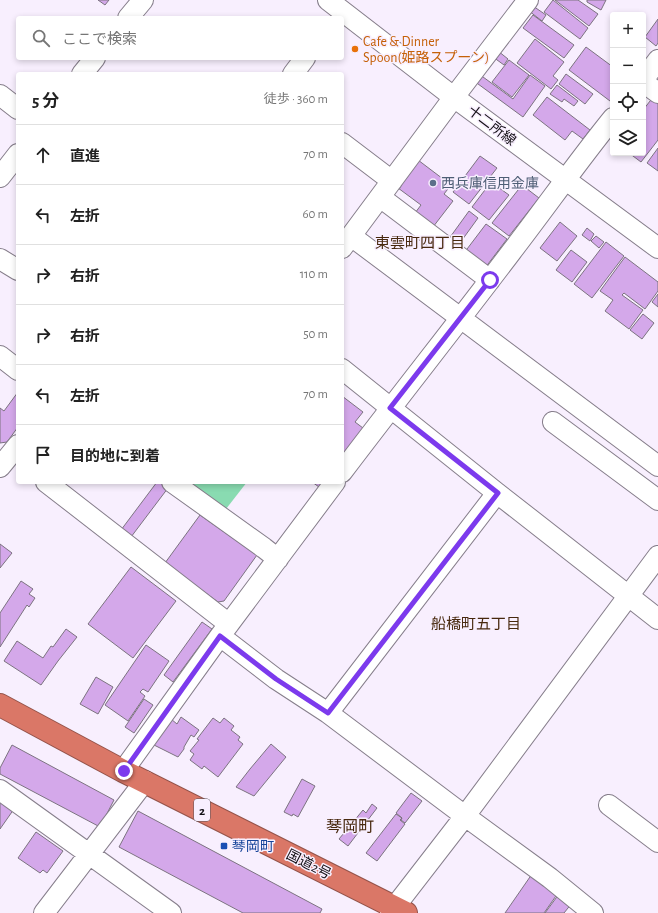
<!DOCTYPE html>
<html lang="ja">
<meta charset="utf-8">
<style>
body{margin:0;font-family:"Alegreya Sans","Noto Sans JP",sans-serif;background:#f2f2f2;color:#222}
.controls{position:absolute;right:12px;top:12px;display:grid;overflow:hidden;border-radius:4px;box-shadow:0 2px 6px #0003}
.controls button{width:36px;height:36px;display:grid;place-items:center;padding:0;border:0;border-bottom:1px solid #e0e0e0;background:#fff;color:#222;font:20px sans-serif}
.stop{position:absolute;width:12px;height:12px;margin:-9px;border:3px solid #7c3aed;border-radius:50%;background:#fff}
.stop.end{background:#7c3aed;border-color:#fff;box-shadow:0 1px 4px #0008}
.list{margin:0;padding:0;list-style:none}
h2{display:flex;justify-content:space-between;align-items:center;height:52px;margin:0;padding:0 16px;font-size:17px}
h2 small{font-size:13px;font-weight:400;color:#767676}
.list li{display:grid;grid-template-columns:26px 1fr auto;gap:12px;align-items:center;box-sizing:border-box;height:60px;padding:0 16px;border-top:1px solid #e0e0e0}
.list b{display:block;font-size:15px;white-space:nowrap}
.list em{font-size:13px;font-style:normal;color:#767676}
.icon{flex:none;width:22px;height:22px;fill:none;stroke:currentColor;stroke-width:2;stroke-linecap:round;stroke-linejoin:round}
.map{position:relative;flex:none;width:658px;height:913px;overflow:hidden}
.search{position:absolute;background:#fff;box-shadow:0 2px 6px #0003;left:16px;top:16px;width:328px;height:44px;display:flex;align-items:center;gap:10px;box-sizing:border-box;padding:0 14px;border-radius:4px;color:#767676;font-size:15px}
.panel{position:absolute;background:#fff;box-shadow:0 2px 6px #0003;left:16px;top:72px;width:328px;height:412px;border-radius:4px}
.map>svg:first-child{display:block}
.green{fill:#89dbb1}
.building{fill:#d4a8ea;stroke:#7c7380}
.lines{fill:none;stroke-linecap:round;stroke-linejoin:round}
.minor-casing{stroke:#867e8b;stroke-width:22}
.highway-casing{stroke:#94534a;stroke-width:24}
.minor{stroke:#fff;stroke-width:20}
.highway{stroke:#da7767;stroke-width:22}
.route{stroke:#7c3aed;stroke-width:5}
.food-dot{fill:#e8710a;stroke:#f8effe;stroke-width:1.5}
.service-dot{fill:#5c6f8a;stroke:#f8effe;stroke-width:1.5}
.transit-dot{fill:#1a4fb4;stroke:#f8effe;stroke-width:1.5}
.labels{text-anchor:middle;stroke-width:3;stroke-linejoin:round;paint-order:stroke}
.shield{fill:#f8effe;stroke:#57525a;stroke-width:1}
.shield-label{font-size:13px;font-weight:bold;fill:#120f14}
.food-label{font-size:14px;fill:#c56008;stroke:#f8effe;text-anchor:start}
.street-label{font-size:14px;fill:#120f14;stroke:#f8effe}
.service-label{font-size:14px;fill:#4e5e75;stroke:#f8effe;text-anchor:start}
.transit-label{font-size:14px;fill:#164399;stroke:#f8effe;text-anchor:start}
.neighbourhood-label{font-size:15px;fill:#47280e;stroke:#f8effe}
.quarter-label{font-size:16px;fill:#47280e;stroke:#f8effe}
</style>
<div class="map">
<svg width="658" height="913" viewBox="0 0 658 913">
<rect width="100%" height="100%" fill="#f8effe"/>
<path class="green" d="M190,482H247L226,509Z"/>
<path class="building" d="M98,0H109L105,5Z
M553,0L588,28L580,39L544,12Z
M555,0H578L598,14L589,26Z
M587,0H606L601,10L587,2Z
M533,6L546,15L542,21L529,11Z
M533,15L574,45L564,58L523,28Z
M658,19V43L656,46L645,37Z
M535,39L564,62L553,76L558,80L551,89L517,63Z
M586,47L613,67V97L610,101L569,70Z
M498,51L508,59L504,65L493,57Z
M509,60L529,75L512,97L492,82Z
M479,74L513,99L530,75L545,86L523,117L474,81Z
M566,74L593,94L585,104L559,84Z
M557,85L578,101L574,106L564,99L562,102L550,94Z
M654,96L658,99V140L641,162L629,153H643V110Z
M547,97L590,130L583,139L572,131L565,140L533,115Z
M658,148V171L647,163Z
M480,156L497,168L469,204L453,192Z
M418,160L451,185L444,194L453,201L433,227L415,213L421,205L398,188Z
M491,182L509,195L489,220L472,207Z
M522,185L539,198L509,236L492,223Z
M469,211L478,218L457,247L448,240Z
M560,222L577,236L557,261L540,248Z
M486,224L507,239L485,268L464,253Z
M587,228L594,234L590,241L582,235Z
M596,236L604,242L599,248L591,241Z
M606,242L624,256L592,298L574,284Z
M571,250L587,262L572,282L556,270Z
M625,257L658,282V291L645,309L624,293L622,295L643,310L629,329L605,311L613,300L600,291Z
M658,294V307L652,302Z
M643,314L654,323L642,339L630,330Z
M18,392V427L7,442L0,443V408L4,411Z
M342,396L363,412L355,422L363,428L342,456Z
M157,482H160L168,488L131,537L121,530Z
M312,482H323L319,487Z
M200,515L257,555L224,601L218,602L165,563Z
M0,544L12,553L0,568Z
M131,567L176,601L133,658L88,624Z
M21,581L33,589L29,594L35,598L29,607L27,605L0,647V613Z
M202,622L212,629L173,682L164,675Z
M66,629L77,637L58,661L41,685L4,661L17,641L43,658L51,646L53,647Z
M146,645L169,661L148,692L143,689L140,692L145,696L128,721L105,705Z
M96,677L113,687L98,714L80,704Z
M144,699L153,705L134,733L125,727Z
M181,717L199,730L194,737L191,735L184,747V749L178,757L152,744L171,719L177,724Z
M213,718L220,723L224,718L234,726L231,730L240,737L238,740L243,744L218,777L204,766L202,769L190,760L194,754L190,751L199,740L197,739Z
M271,744L286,757L254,796L236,787L250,769Z
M12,745L114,800L100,827L0,774V768Z
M302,779L315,786L298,817L293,814L292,816L284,812Z
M411,793L422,801L405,823L401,820L402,818L396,813Z
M0,799L14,809L0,829Z
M372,804L377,808L348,846L339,839L363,810L366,813Z
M138,811L322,909L320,913H243L119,847Z
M396,814L402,818L400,820L405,824L377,861L366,853Z
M36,832L63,851L47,873L43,870L40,873L18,858Z
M532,874L558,893L544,913H505Z
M559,894L572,903L564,913H545Z"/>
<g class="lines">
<defs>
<path id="minor" d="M328,0L447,92L658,248
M128,18L143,0
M82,74L95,58
M293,74L305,58
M643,80L658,60
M643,82L658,93
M0,95L18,109
M342,143L392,181
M0,177L18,154
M380,197L490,280
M351,236L658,466
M342,248L454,97L528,0
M0,259L18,270
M0,356L18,370
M342,369L497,493L658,619
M553,422L658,500
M0,467L18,445
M342,472C398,398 456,325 512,251C546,207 578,161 613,118
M46,482L229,624
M172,482L264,548L278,559
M220,636L276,679L328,713L465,816L550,878L593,913
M328,713L497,493
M123,771L220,636L335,482
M0,790L171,913
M609,805L658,842
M44,913L145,781
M390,913L465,816L658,556"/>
<path id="highway" d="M0,705L123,771L406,913"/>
</defs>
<use href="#minor" class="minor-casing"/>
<use href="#highway" class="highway-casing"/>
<use href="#minor" class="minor"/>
<use href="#highway" class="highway"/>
</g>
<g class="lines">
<path class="route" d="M124,771L220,636L276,679L328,713L498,493L390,408L490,280"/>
</g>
<circle class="food-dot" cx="355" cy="49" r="4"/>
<circle class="service-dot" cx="433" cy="183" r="4"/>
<rect class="transit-dot" x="220" y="842" width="8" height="8" rx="2"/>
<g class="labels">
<rect class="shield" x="194" y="799" width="16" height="22" rx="3"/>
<g class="shield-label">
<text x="202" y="815">2</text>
</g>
<g class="food-label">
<text x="363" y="46">Cafe &amp; Dinner<tspan x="363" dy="16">Spoon(姫路スプーン)</tspan></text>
</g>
<g class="street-label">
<text transform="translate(492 125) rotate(37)" y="5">十二所線</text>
<text transform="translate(309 864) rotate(27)" y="5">国道2号</text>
</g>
<g class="service-label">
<text x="441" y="188">西兵庫信用金庫</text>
</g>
<g class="transit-label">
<text x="232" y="851">琴岡町</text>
</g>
<g class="neighbourhood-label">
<text x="420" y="248">東雲町四丁目</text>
<text x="476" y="629">船橋町五丁目</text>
</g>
<g class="quarter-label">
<text x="350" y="832">琴岡町</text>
</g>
</g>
</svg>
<div class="controls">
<button>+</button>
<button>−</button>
<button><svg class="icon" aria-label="locate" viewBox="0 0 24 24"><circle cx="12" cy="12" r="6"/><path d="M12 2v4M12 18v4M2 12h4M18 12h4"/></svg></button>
<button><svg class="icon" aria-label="layers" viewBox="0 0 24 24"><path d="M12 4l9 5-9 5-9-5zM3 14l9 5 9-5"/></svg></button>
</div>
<div class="stop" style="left:490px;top:280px"></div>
<div class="stop end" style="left:124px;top:771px"></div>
<div class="search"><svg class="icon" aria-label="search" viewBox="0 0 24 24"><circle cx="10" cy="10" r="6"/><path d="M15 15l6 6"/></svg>ここで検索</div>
<section class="panel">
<h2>5 分<small>徒歩 · 360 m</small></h2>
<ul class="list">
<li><svg class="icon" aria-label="ahead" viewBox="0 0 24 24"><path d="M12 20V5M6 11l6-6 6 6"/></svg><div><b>直進</b></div><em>70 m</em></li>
<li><svg class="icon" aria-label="left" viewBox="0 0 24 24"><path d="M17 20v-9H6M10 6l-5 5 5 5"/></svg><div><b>左折</b></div><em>60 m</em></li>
<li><svg class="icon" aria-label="right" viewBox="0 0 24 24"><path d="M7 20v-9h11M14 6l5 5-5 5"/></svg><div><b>右折</b></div><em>110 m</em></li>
<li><svg class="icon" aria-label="right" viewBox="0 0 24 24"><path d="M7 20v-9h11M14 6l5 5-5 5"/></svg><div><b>右折</b></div><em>50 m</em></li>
<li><svg class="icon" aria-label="left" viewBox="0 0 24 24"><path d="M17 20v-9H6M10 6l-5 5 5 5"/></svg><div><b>左折</b></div><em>70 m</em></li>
<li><svg class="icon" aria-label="arrive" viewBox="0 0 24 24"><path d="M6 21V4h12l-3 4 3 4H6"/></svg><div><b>目的地に到着</b></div></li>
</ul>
</section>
</div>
